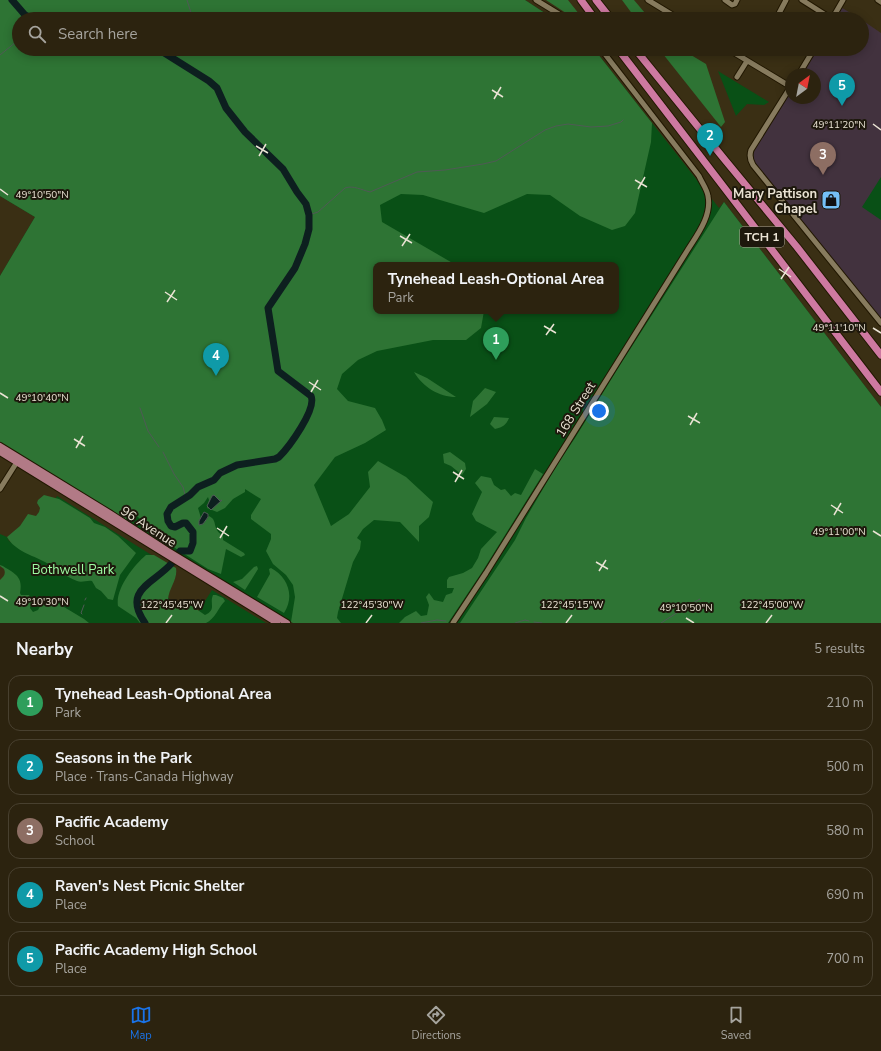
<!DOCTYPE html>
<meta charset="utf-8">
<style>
body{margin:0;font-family:"Nunito Sans",sans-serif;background:#382f1d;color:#f1f3f6}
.compass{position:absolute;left:785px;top:68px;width:36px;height:36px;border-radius:50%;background:#2c230f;box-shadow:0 2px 10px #0003;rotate:32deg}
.you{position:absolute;left:599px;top:411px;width:14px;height:14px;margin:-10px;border:3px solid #fff;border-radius:50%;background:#1a73e8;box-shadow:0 0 0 6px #1a73e833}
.badge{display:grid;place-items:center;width:26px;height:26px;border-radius:50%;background:#1a73e8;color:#fff;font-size:13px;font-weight:700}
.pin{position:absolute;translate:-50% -33px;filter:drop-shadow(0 1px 2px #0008)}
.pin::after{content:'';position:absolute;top:21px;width:14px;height:12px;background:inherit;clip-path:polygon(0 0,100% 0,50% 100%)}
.popup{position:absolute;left:373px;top:262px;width:246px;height:52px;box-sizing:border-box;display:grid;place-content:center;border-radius:8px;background:#2c230f;filter:drop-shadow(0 1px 3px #0005);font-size:13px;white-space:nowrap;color:#a6a49e}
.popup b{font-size:15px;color:#f1f3f6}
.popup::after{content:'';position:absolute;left:50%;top:100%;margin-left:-8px;border:8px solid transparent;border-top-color:#2c230f}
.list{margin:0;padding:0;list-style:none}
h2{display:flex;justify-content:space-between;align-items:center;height:52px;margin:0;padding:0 16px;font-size:17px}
h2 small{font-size:13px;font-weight:400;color:#a6a49e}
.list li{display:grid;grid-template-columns:26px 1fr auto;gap:12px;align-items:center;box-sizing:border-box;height:56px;margin:0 8px 8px;padding:0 8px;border:1px solid #48402f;border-radius:12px}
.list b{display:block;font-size:15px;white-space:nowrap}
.list p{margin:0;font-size:13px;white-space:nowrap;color:#a6a49e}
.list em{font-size:13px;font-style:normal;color:#a6a49e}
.icon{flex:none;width:22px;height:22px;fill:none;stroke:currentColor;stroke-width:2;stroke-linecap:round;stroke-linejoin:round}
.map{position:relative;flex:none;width:881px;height:623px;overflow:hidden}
.search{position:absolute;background:#2c230f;box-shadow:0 2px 10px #0003;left:12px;right:12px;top:12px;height:44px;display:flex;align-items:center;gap:10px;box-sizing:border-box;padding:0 14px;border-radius:22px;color:#a6a49e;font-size:15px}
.sheet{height:372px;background:#2c230f}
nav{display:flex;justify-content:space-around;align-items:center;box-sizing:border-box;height:56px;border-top:1px solid #48402f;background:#2c230f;font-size:11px;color:#a6a49e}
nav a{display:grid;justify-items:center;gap:2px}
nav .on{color:#1a73e8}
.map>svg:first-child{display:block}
.education{fill:#42323e}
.green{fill:#095016;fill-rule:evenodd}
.forest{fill:#2e7434}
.water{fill:#0d1f1f;stroke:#4f5a55}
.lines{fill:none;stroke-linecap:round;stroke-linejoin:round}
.stream{stroke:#4f5a55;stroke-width:1}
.river{stroke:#0d1f1f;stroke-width:7}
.minor-casing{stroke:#211700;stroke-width:7}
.major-casing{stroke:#211700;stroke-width:8}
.highway-casing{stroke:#211700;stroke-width:9}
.minor{stroke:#877b5e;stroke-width:5}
.major{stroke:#b27a86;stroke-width:6}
.highway{stroke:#ce79a1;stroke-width:7}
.ticks{fill:none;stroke:#eae3d4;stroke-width:1.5}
.labels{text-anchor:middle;stroke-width:4;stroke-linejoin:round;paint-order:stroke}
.shield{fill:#1d180c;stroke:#aca698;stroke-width:1}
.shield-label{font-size:12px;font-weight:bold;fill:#eae3d4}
.poi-label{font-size:13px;font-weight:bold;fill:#eae3d4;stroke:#1d180c;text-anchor:end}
.street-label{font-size:13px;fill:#eae3d4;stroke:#1d180c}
.park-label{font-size:13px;fill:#9efba2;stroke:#1d180c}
.ticks-label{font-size:10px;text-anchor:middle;fill:#eae3d4;stroke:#1d180c;stroke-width:4;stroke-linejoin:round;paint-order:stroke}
</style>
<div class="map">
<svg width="881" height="623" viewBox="0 0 881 623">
<rect width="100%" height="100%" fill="#3a2f14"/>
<path class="education" d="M842,8L844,9L860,19H835Z
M862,20L881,33V319L757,166L754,161L753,155L755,149L791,91V98H815V74H802L818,49H862Z"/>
<path class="green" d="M0,0H525L554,19H19V49H594L719,208L724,202L881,407V623H293L0,444V276L35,217L0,196ZM376,265H616V311H376Z
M718,71L769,102L764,105L747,104L736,116Z
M881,177V220L862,207Z
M57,496L174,569L160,593L196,615L212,590L266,623H0L9,571L0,565V534L7,537L9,541L23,549Z"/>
<path class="forest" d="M0,0H525L554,19H19V49H594L652,123L651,142L635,213L625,226L612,230L580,216L550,195L527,194L484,213L423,195L401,194L380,205L382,222L456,265H376V311H484L481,328L466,340H433L377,351L358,360L342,374L337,389L348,401L375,408L382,420L386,430L365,443L335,457L314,485L331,526L349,514L370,487L368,472L378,461L406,477L433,502L429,517L419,526V542L400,522L374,520L363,529L357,538L361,541L360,549L353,562L338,612L337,618L341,623H293L291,622L295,597L293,585L286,575L273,564L266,551L271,539V534L251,519V515L261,499L245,489V492L233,499L225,508L217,512L207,508L209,500L208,497L204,503L198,508L201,518L199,521L200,525L203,524L209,516C215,519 214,522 216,528C217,531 220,534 223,536V540L244,553L245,555L241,557L226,549L221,574L208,569L150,532L144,523L132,511L125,520L0,444V276L35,217L0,196Z
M546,0H568L583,19H575Z
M622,0H634L650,19H636Z
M659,49H681L706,64L725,122L721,127Z
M724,202L881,407V623H460L515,540L526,518L558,463L575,438L620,365Z
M414,372L427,378L456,397C439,397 423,387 414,372Z
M485,388L496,392L487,404L470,417L473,401Z
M494,417L509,418C506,425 503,427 495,429L490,424Z
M450,452L465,463L466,469L462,475L451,466L444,463L443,454Z
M535,469L543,474L482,572L448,623H399L405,617L416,611L421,616L427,615L429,605L426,597L429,593L434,600L443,602L446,595L452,593L454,588H447V580L449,577L463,573L472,568L478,558L481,549L497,532L476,521L472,514L482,492L475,483L481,476L491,478L494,485L501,490L505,489L511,496L515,493L521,495Z
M44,495L59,499L90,518L94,523L105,527L118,536L136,553L120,575L113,600L108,599L101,591L96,588L92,581C87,580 82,583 77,581C66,577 56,568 45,562C32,555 15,551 7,537L20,526L28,514L36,516L39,512L40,508L37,503L38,500Z
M146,555H154L176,568C178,579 169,588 168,599L174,603L181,605L186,602L205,615C217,609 209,604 213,595H216L223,598L225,601C218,608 215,619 206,623H140L136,618L118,606C115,589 134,565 146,555Z
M0,565C4,566 7,569 11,571C20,577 22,582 20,593L21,595H29L32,601L30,608L33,612L38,610L44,599L49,598L84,619L89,623H0V580C4,576 6,574 4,569L0,566Z
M257,566L258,569L245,590L233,582L242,579L254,567Z
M271,568C288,577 295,596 284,613L257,597L270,574L269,569Z"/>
<path class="water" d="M214,495L220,501L222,500L211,510L207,506L212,496Z
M204,512L208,514V517L203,524L199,525V521Z"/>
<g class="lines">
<path class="stream" d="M187,0L193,19
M0,55L16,42L19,41
M170,58L175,49
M309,215L318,212L345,188C353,185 362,190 370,192L417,172L445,170L483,164L496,161L545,130L556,126L568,124L591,127L608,126L621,122L623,120
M140,408L148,431L159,447
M163,452L174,474L183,487L186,498
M85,600L86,598
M82,614L81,613L84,605
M534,622L542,623
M421,623L437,620L446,621
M515,623L525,620L529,621
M661,623L689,605L700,599"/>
<path class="river" d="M12,0L25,15L33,19
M145,623C122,590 153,584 171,564C175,560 177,555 180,551H190L193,543V532L186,523H183L175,527L171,526L168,521L167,514L171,507L190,495L198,487L214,480L220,473L237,465L275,459L279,457C289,447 317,409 311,396L278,371L268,308L295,268L305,244L309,229V215L306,204L297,192L283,169L245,132L226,108L217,88L209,81L158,49"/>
<defs>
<path id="minor" d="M536,0L567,19
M648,0L679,19
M725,0L732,5L735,4L737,0
M802,0L832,19
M878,0L881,2
M776,19L786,0
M832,19L843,0
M728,49L791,87
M799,74L814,49
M737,77L747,61
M791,86L751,150C749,156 750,160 753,165L881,323
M0,489L17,462
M453,623L486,573L687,251C697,235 712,216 708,196C707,189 702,183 699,176L601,49"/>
<path id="major" d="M0,446L111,514L168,551L287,623
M0,452L277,623"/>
<path id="highway" d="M581,0L595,19
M596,0L611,19
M618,49L881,392
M635,49L725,160L797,247L881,355"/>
</defs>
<use href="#minor" class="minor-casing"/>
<use href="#major" class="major-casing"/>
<use href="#highway" class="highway-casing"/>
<use href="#minor" class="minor"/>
<use href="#major" class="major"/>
<use href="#highway" class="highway"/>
</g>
<path class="ticks" d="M492,90L503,97M494,99L501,87M873,124L881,130M256,146L268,153M259,156L266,144M635,180L647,187M0,189L8,195M638,189L645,177M400,236L412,243M402,246L410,234M779,269L791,277M781,279L789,267M165,292L177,300M167,302L175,290M544,326L556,333M873,328L881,333M546,335L554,324M309,382L321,390M311,392L318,380M0,393L8,398M688,416L700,423M690,425L697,413M74,439L85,446M76,448L83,436M453,472L464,479M455,482L462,470M831,505L843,513M834,515L841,503M217,528L229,536M873,531L881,536M220,538L227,526M596,562L608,569M599,571L606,560M0,596L8,601M686,618L694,623M166,623L172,615M366,623L372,615M566,623L572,615M766,623L772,615"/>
<defs>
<symbol id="shop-square" viewBox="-11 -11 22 22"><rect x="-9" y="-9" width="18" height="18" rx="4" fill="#74c0f6" stroke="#1d180c"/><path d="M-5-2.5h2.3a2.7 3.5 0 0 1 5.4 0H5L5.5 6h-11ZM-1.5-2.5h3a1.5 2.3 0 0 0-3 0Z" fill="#111"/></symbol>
</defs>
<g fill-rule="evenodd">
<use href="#shop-square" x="820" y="189" width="22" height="22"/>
</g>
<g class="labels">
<rect class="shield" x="740" y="227" width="44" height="20" rx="3"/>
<g class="shield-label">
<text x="762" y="241">TCH 1</text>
</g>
<g class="poi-label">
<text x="817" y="198">Mary Pattison<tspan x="817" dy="15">Chapel</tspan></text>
</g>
<g class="street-label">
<text transform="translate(575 409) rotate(-58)" y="5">168 Street</text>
<text transform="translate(149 526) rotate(33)" y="5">96 Avenue</text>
</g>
<g class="park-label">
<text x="73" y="574">Bothwell Park</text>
</g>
</g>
<g class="ticks-label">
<text x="839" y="128">49°11'20"N</text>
<text x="42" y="198">49°10'50"N</text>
<text x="839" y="331">49°11'10"N</text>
<text x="42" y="401">49°10'40"N</text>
<text x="839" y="535">49°11'00"N</text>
<text x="42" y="605">49°10'30"N</text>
<text x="172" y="608">122°45'45"W</text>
<text x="372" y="608">122°45'30"W</text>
<text x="572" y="608">122°45'15"W</text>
<text x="772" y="608">122°45'00"W</text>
<text x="686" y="611">49°10'50"N</text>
</g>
</svg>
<svg class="compass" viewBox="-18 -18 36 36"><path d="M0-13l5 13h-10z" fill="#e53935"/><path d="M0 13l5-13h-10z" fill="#a6a49e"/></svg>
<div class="you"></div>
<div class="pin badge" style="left:496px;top:360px;background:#2e9e5b">1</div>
<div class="popup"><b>Tynehead Leash-Optional Area</b>Park</div>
<div class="pin badge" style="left:710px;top:156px;background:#0f9aa8">2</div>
<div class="pin badge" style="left:823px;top:175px;background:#8d6e63">3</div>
<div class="pin badge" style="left:216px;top:376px;background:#0f9aa8">4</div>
<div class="pin badge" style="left:842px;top:106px;background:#0f9aa8">5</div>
<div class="search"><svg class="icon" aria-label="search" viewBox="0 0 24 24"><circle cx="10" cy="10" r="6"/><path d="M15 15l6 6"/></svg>Search here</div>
</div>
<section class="sheet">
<h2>Nearby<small>5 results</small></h2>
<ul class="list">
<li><span class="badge" style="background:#2e9e5b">1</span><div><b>Tynehead Leash-Optional Area</b><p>Park</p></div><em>210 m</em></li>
<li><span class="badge" style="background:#0f9aa8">2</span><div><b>Seasons in the Park</b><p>Place · Trans-Canada Highway</p></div><em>500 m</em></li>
<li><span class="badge" style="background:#8d6e63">3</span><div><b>Pacific Academy</b><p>School</p></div><em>580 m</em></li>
<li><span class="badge" style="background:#0f9aa8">4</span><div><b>Raven's Nest Picnic Shelter</b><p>Place</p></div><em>690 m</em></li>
<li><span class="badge" style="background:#0f9aa8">5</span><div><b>Pacific Academy High School</b><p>Place</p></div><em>700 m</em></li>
</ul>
</section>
<nav>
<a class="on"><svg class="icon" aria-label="map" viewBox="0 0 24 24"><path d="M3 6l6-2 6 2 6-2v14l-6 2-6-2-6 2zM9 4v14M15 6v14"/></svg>Map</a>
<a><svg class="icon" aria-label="directions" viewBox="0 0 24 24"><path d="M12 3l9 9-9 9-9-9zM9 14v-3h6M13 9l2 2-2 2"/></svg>Directions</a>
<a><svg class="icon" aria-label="saved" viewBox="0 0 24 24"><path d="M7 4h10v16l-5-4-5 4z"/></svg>Saved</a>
</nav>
